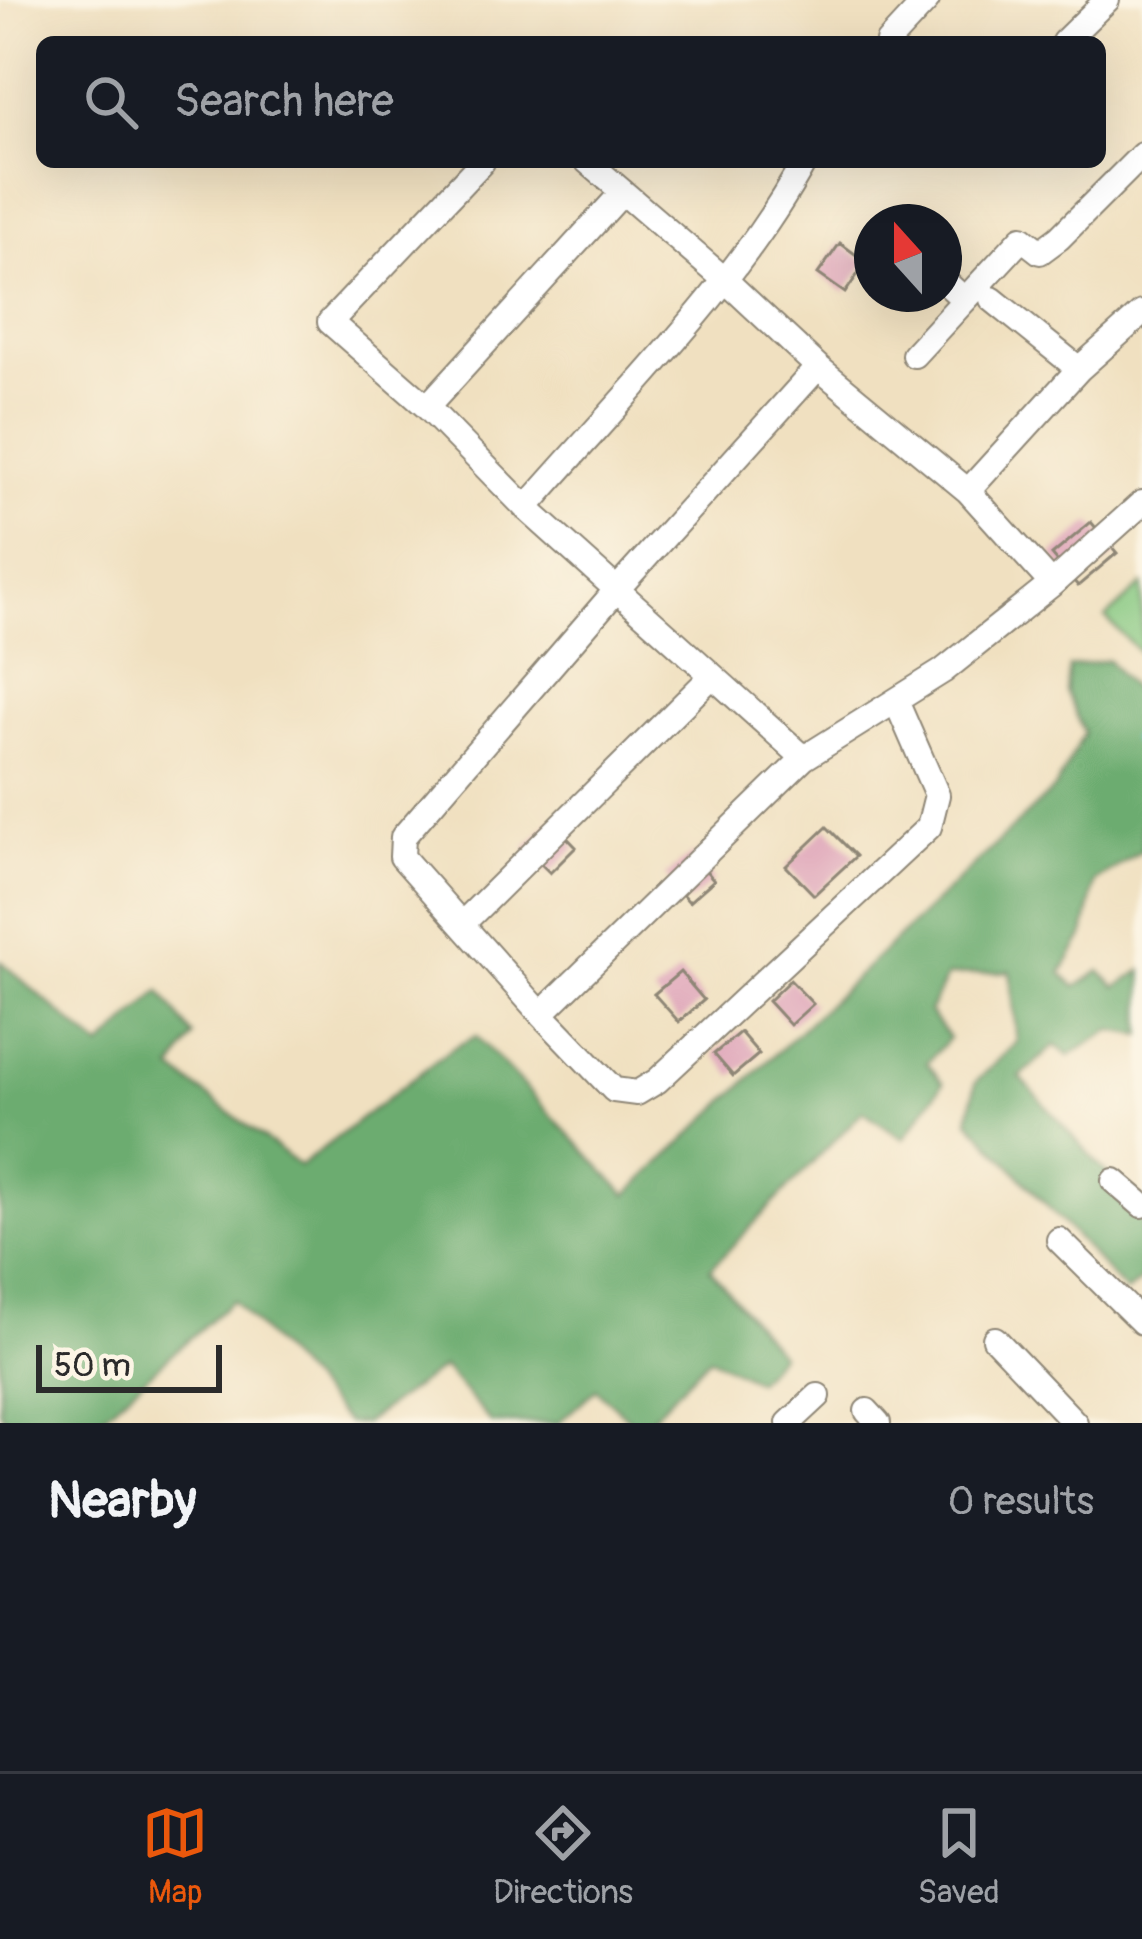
<!DOCTYPE html>
<style>
body{margin:0;font-family:Pangolin,sans-serif;background:#20242c;color:#f1f3f6}
.compass{position:absolute;left:854px;top:204px;width:108px;height:108px;border-radius:50%;background:#171b24;box-shadow:0 12px 48px #0002;rotate:339deg}
.scale{position:absolute;left:36px;bottom:30px;width:186px;box-sizing:border-box;padding-left:12px;border:6px solid #2b2b2b;border-top:0;font-size:33px;line-height:42px;white-space:nowrap;color:#2b2b2b;-webkit-text-stroke:9px #fcf5e5;paint-order:stroke}
.list{margin:0;padding:0;list-style:none}
h2{display:flex;justify-content:space-between;align-items:center;height:156px;margin:0;padding:0 48px;font-size:51px}
h2 small{font-size:39px;font-weight:400;color:#9ea1a6}
.icon{flex:none;width:66px;height:66px;fill:none;stroke:currentColor;stroke-width:2;stroke-linecap:round;stroke-linejoin:round}
.map{position:relative;flex:none;width:1142px;height:1423px;overflow:hidden}
.search{position:absolute;background:#171b24;box-shadow:0 12px 48px #0002;left:36px;right:36px;top:36px;height:132px;display:flex;align-items:center;gap:30px;box-sizing:border-box;padding:0 42px;border-radius:18px;color:#9ea1a6;font-size:45px}
.sheet{height:348px;background:#171b24}
nav{display:flex;justify-content:space-around;align-items:center;box-sizing:border-box;height:168px;border-top:3px solid #363941;background:#171b24;font-size:33px;color:#9ea1a6}
nav a{display:grid;justify-items:center;gap:6px}
nav .on{color:#ea580c}
.map>svg:first-child{display:block}
.green{fill:#86c881;stroke:#587a56;stroke-width:3}
.forest{fill:#6cac6f;stroke:#4c6c4d;stroke-width:3}
.lines{fill:none;stroke-linecap:round;stroke-linejoin:round}
.stream{stroke:#4ebcc3;stroke-width:8}
.building{fill:#dfa6b9}
.minor-casing{stroke:#8e8676;stroke-width:28}
.minor{stroke:#fff;stroke-width:24}
</style>
<div class="map">
<svg width="1142" height="1423" viewBox="0 0 1142 1423">
<rect width="100%" height="100%" fill="#fcf5e5"/>
<filter id="ink" filterUnits="userSpaceOnUse"><feTurbulence type="fractalNoise" baseFrequency=".00833" numOctaves="2"/><feDisplacementMap in="SourceGraphic" scale="24" xChannelSelector="R" yChannelSelector="G"/><feConvolveMatrix kernelMatrix="1 2 1 2 8 2 1 2 1" color-interpolation-filters="sRGB"/></filter>
<filter id="wash" filterUnits="userSpaceOnUse"><feTurbulence type="fractalNoise" baseFrequency=".004" numOctaves="4" result="noise"/><feDisplacementMap in="SourceGraphic" scale="48" xChannelSelector="R" yChannelSelector="G"/><feGaussianBlur stdDeviation="2.7" result="paint"/><feColorMatrix in="noise" values="0 0 0 0 0 0 0 0 0 0 0 0 0 0 0 0 0 1.4 0 .05"/><feComposite in="paint" operator="in"/></filter>
<g filter="url(#wash)">
<rect width="100%" height="100%" fill="#f0e0c0"/>
<path class="green" d="M1142,585V655L1106,618Z"/>
<path class="forest" d="M1108,660L1142,700V850L1095,882L1084,935L1061,973L1076,987L1100,971L1116,987L1142,970V1035L1111,1030L1069,1056L1055,1045L1020,1077L1142,1213V1280L1126,1292L969,1120L975,1083L1017,1042L1010,971L947,976L929,1012L949,1038L927,1063L943,1083L904,1139L863,1111L710,1269L780,1354L756,1381L709,1357L646,1423H634L596,1389L558,1423H491L443,1367L364,1423H347L233,1300L94,1423H6L0,1410V961L101,1048L160,991L193,1036L173,1070L300,1166L451,1049L476,1036L627,1195L1056,787L1084,733L1066,692L1069,667Z"/>
<g class="lines">
<path class="stream" d="M1135,739L1142,746"/>
</g>
<g id="blocks">
<path class="building" d="M840,243L866,262L845,293L818,274Z
M1091,522L1117,553L1078,586L1052,555Z
M551,821L576,847L550,873L525,848Z
M827,827L856,856L814,895L786,866Z
M692,854L714,880L689,902L666,876Z
M680,972L704,1000L679,1022L654,994Z
M790,980L813,1004L790,1025L768,1001Z
M740,1032L759,1054L733,1076L714,1054Z"/>
</g>
</g>
<g filter="url(#ink)">
<use href="#blocks" fill-opacity="0" stroke="#8e8676" stroke-width="3"/>
<g class="lines">
<defs>
<path id="minor" d="M888,42L927,0
M1064,42L1107,0
M482,162L330,322L427,407L526,508L804,758
M588,162L724,279L818,367L968,491L1052,584
M944,281L965,300
M992,299L1079,369
M914,355L1022,238L1040,252L1059,238L1142,155
M818,367L619,587L403,837L402,857L541,1014L614,1090L637,1093L657,1081L929,827L937,795L896,701
M427,407L623,192
M968,491L1079,369L1142,313
M526,508C618,402 738,284 804,162
M462,924L712,676
M541,1014L804,758L943,671L1052,584L1142,503
M1114,1181L1142,1205
M1059,1240L1142,1322
M995,1339L1075,1423
M867,1411L878,1423
M789,1423L818,1396"/>
</defs>
<use href="#minor" class="minor-casing"/>
<use href="#minor" class="minor"/>
</g>
</g>
</svg>
<svg class="compass" viewBox="-18 -18 36 36"><path d="M0-13l5 13h-10z" fill="#e53935"/><path d="M0 13l5-13h-10z" fill="#9ea1a6"/></svg>
<div class="scale">50 m</div>
<div class="search"><svg class="icon" aria-label="search" viewBox="0 0 24 24"><circle cx="10" cy="10" r="6"/><path d="M15 15l6 6"/></svg>Search here</div>
</div>
<section class="sheet">
<h2>Nearby<small>0 results</small></h2>
<ul class="list">
</ul>
</section>
<nav>
<a class="on"><svg class="icon" aria-label="map" viewBox="0 0 24 24"><path d="M3 6l6-2 6 2 6-2v14l-6 2-6-2-6 2zM9 4v14M15 6v14"/></svg>Map</a>
<a><svg class="icon" aria-label="directions" viewBox="0 0 24 24"><path d="M12 3l9 9-9 9-9-9zM9 14v-3h6M13 9l2 2-2 2"/></svg>Directions</a>
<a><svg class="icon" aria-label="saved" viewBox="0 0 24 24"><path d="M7 4h10v16l-5-4-5 4z"/></svg>Saved</a>
</nav>
